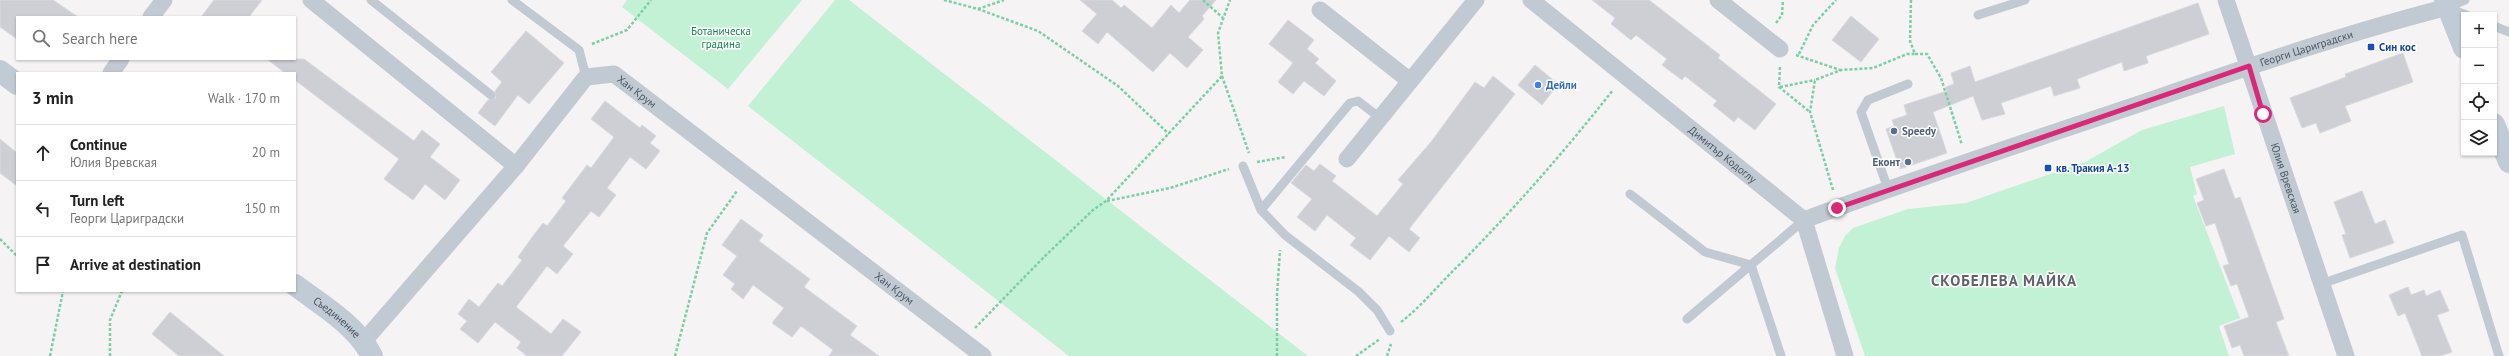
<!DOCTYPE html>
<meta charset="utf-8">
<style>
body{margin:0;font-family:"PT Sans",sans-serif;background:#f2f2f2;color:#222}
.controls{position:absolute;right:12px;top:12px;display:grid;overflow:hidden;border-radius:0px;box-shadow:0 1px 3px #0004}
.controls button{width:36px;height:36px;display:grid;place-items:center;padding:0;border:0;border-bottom:1px solid #e0e0e0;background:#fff;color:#222;font:20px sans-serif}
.stop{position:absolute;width:12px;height:12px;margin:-9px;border:3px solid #db2777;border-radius:50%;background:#fff}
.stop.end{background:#db2777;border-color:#fff;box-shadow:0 1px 4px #0008}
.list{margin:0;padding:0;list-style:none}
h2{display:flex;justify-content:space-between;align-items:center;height:52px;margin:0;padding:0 16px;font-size:17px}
h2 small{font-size:13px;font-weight:400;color:#767676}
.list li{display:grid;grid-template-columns:26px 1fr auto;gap:12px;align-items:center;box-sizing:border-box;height:56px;padding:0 16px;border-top:1px solid #e0e0e0}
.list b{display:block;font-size:15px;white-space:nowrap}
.list p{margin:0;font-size:13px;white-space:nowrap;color:#767676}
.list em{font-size:13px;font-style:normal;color:#767676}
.icon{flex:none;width:22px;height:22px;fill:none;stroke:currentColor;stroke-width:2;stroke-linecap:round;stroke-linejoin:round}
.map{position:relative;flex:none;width:2509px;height:356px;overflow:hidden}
.search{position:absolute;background:#fff;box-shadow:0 1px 3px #0004;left:16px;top:16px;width:280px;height:44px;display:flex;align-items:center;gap:10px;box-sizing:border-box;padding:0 14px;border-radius:0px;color:#767676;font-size:15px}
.panel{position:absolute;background:#fff;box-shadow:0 1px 3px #0004;left:16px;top:72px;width:280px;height:220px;border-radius:0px}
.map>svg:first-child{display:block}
.green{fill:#c3f1d5}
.building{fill:#cdcfd5;stroke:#d7d9de}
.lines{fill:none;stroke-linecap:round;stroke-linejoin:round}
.path{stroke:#7ad0a6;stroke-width:2.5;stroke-dasharray:3 2;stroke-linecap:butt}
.lane{stroke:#c1cad2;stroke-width:9}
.street{stroke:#c1cad2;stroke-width:17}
.secondary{stroke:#c1cbd6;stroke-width:22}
.route{stroke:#db2777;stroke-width:5}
.transit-dot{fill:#1a4fb4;stroke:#fff;stroke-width:1.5}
.shop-dot{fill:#3f7fe0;stroke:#fff;stroke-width:1.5}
.service-dot{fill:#5c6f8a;stroke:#fff;stroke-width:1.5}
.labels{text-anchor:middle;stroke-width:3;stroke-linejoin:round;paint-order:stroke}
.park-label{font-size:11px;fill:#17864f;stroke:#fff}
.transit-label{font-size:11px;font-weight:bold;fill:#164399;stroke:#fff;text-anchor:start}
.street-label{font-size:11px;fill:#4a5661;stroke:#fff}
.shop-label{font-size:11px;font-weight:bold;fill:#366cbe;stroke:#fff;text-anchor:start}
.service-label{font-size:11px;font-weight:bold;fill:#4e5e75;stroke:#fff;text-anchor:start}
.district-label{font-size:15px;font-weight:bold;letter-spacing:1px;fill:#5f6368;stroke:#fff}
</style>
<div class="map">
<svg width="2509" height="356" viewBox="0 0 2509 356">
<rect width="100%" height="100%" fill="#f5f3f3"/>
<path class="green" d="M627,0H802L728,89L622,7Z
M835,0H849L1308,356H1069L748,106Z
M2224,106L2235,154L2190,167L2197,194L2193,196L2240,318L2219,326L2229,356H1865L1835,268L1839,248L1845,236L1853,228L1908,209L1966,203L2085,162L2142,130Z"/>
<path class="building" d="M0,0H53L78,17H17V39L0,27Z
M214,0H262L249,17H201Z
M1080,0H1112L1121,8L1124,5L1152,28L1171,5L1179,13L1190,0H1216L1202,16L1204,19L1188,37L1203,50L1187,68L1170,53L1153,72L1107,32L1098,44L1082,31L1097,14Z
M1592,0H1649L1720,55L1718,58L1776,104L1755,130L1738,117L1734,122L1713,105L1717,101L1685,76L1682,80L1662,65L1667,59L1636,35L1631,40L1611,24L1615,18Z
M2198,3L2209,34L2146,56L2148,63L2124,71L2122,62L2077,79L2080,88L2054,96L2051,86L2001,103L2005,114L1982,120L1973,96L1933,112L1947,153L1900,169L1886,129L1894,126L1892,120L1907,115L1904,105L1947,91L1946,87L1954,84L1951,73L1970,66L1975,82Z
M1851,16L1879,39L1861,62L1832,40Z
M1288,20L1314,40L1307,49L1319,59L1315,63L1336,81L1324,96L1304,81L1293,94L1278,82L1293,63L1269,44Z
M526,31L564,63L529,104L518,95L495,126L478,113L488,100L496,98L495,91L502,82L491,72Z
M2403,53L2413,82L2345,106L2351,121L2320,133L2316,123L2302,128L2290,98L2346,77L2345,74Z
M267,59H304L414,141L422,130L440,144L430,157L460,180L445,200L425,184L413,200L384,179L399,159L295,80V73H285Z
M1535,65L1558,84L1542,105L1518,85Z
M1493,76L1515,94L1409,229L1420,238L1409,252L1389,236L1370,260L1350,245L1356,238L1327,215L1315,231L1297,217L1312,199L1291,183L1306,165L1314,171L1320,164L1336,176L1332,181L1377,216L1403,184L1398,180L1431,142L1475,82L1484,88Z
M605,101L640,128L642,125L656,136L650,143L660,151L646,169L630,157L607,188L616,195L599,217L591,211L563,246L573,254L557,274L547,266L516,307L551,334L563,319L581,332L562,356H527L517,348L521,342L495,322L478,343L460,329L467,321L458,314L469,299L479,307L498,283L502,286L522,260L518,257L533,236L543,223L547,226L566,201L562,198L587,165L591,168L614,137L591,119Z
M0,139L17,153V186L0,173Z
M2224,169L2235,199L2240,197L2284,319L2276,322L2289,356H2244L2240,345L2232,348L2224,326L2249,317L2237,284L2231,286L2223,266L2229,264L2215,223L2206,226L2197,203L2204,200L2196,179Z
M2362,191L2375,224L2385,220L2394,243L2350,258L2342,235L2346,234L2334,202Z
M741,219L763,235L759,241L810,279L804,287L857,326L850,335L879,356H829L833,350L801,326L792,337L772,323L784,308L753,285L743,299L731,289L735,284L723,275L737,256L722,245Z
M2408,287L2411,295L2424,290L2426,296L2440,290L2449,311L2437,315L2452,352L2440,356H2422L2405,313L2398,316L2389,295Z
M170,312L224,356H179L152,334Z"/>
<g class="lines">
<path class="path" d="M944,0L978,9L1038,31L1118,86L1169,134
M1203,0L1223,18
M1911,0L1910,41L1915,54H1927L1941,78L1962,145
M978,9L1004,0
M1776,23L1782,15L1783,0
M592,44L627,30L651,0
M1799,54L1813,25L1836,0
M1796,55L1840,70
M1780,67L1779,87L1810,112
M1222,76L1249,153
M1780,87L1815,80
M1257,162L1286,157
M1833,190L1810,112L1815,80L1841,70L1873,68L1907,54H1915
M1107,201L1170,188L1229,169
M0,239L17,256
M1401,322C1423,305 1439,284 1459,265C1514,209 1565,151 1613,90
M975,328L1043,258L1093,210L1106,201L1222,76L1218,33L1230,0
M50,356L63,291
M110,356V320L122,291
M675,356L707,233L737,191
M1277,356V295L1280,250
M1356,356L1380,339
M1387,356L1391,344"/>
<path class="lane" d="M371,0L491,95
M512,0L579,50L586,77
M2448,7L2465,0
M2451,9L2466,15
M1978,15L2025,0
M2494,26L2509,32
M1243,166L1261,210L1285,235L1359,292L1377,310L1390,331
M1888,189L1861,112L1868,100L1908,84
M1630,194L1705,252L1751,265L1781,356
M1261,210L1350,103L1358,101L1380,118
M2321,284L2462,235L2499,356
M1687,319L1804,220"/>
<g class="street">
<path id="s1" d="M311,0L516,166L586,77L614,74L983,356"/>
<path id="s2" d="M1531,0L1804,220L1845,356"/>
<path d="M1718,0L1780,49"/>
<path id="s3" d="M2226,0L2346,356"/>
<path d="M1320,10L1410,81"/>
<path d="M151,17L164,0"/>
<path d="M111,73L121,59"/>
<path d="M1347,159L1476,0"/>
<path id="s4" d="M1804,220C1914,179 2025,142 2136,105C2239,70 2342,34 2448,7"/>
<path d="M364,341L516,166"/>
</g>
<g class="secondary">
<path d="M2445,0L2464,48"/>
<path d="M0,71L17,84"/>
<path d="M2494,124L2509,162"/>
<path id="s5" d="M295,285C323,306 356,325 372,356"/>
</g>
</g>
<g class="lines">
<path class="route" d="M1837,208L2249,66L2263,114"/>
</g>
<g class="transit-dot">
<rect x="2367" y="43" width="8" height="8" rx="2"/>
<rect x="2044" y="164" width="8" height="8" rx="2"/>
</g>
<circle class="shop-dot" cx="1538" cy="85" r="4"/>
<g class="service-dot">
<circle cx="1894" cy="131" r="4"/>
<circle cx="1908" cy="162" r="4"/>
</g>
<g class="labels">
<g class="park-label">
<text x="721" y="35">Ботаническа<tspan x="721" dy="13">градина</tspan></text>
</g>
<g class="transit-label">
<text x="2379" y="51">Син кос</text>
<text x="2056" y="172">кв. Тракия А-13</text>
</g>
<g class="street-label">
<text dy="4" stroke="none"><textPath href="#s4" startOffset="531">Георги Цариградски</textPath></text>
<text dy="4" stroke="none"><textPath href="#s1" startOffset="434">Хан Крум</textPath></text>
<text dy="4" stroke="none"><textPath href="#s2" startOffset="246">Димитър Кодоглу</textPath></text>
<text dy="4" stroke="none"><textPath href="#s3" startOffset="188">Юлия Вревская</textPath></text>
<text dy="4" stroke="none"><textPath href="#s1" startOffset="758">Хан Крум</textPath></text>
<text dy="4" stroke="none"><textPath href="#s5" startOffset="53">Съединение</textPath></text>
</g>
<g class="shop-label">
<text x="1546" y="89">Дейли</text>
</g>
<g class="service-label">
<text x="1902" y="135">Speedy</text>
<text x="1900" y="166" text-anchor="end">Еконт</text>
</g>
<g class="district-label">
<text x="2004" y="286">СКОБЕЛЕВА МАЙКА</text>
</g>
</g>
</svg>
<div class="controls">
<button>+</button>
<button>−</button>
<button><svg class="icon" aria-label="locate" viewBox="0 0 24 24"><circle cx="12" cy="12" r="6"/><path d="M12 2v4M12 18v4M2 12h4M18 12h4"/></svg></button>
<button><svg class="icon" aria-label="layers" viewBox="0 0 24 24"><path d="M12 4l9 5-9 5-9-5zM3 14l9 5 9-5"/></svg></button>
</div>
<div class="stop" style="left:2263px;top:114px"></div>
<div class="stop end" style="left:1837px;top:208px"></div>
<div class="search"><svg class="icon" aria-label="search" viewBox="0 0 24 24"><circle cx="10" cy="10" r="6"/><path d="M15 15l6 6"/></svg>Search here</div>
<section class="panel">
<h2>3 min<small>Walk · 170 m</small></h2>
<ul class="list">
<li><svg class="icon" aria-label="ahead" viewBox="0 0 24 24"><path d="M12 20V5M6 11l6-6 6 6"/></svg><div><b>Continue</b><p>Юлия Вревская</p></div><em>20 m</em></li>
<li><svg class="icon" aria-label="left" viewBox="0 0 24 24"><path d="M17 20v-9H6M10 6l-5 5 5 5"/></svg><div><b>Turn left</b><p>Георги Цариградски</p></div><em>150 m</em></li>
<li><svg class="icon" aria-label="arrive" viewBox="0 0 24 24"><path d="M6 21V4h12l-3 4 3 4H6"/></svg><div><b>Arrive at destination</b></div></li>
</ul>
</section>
</div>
